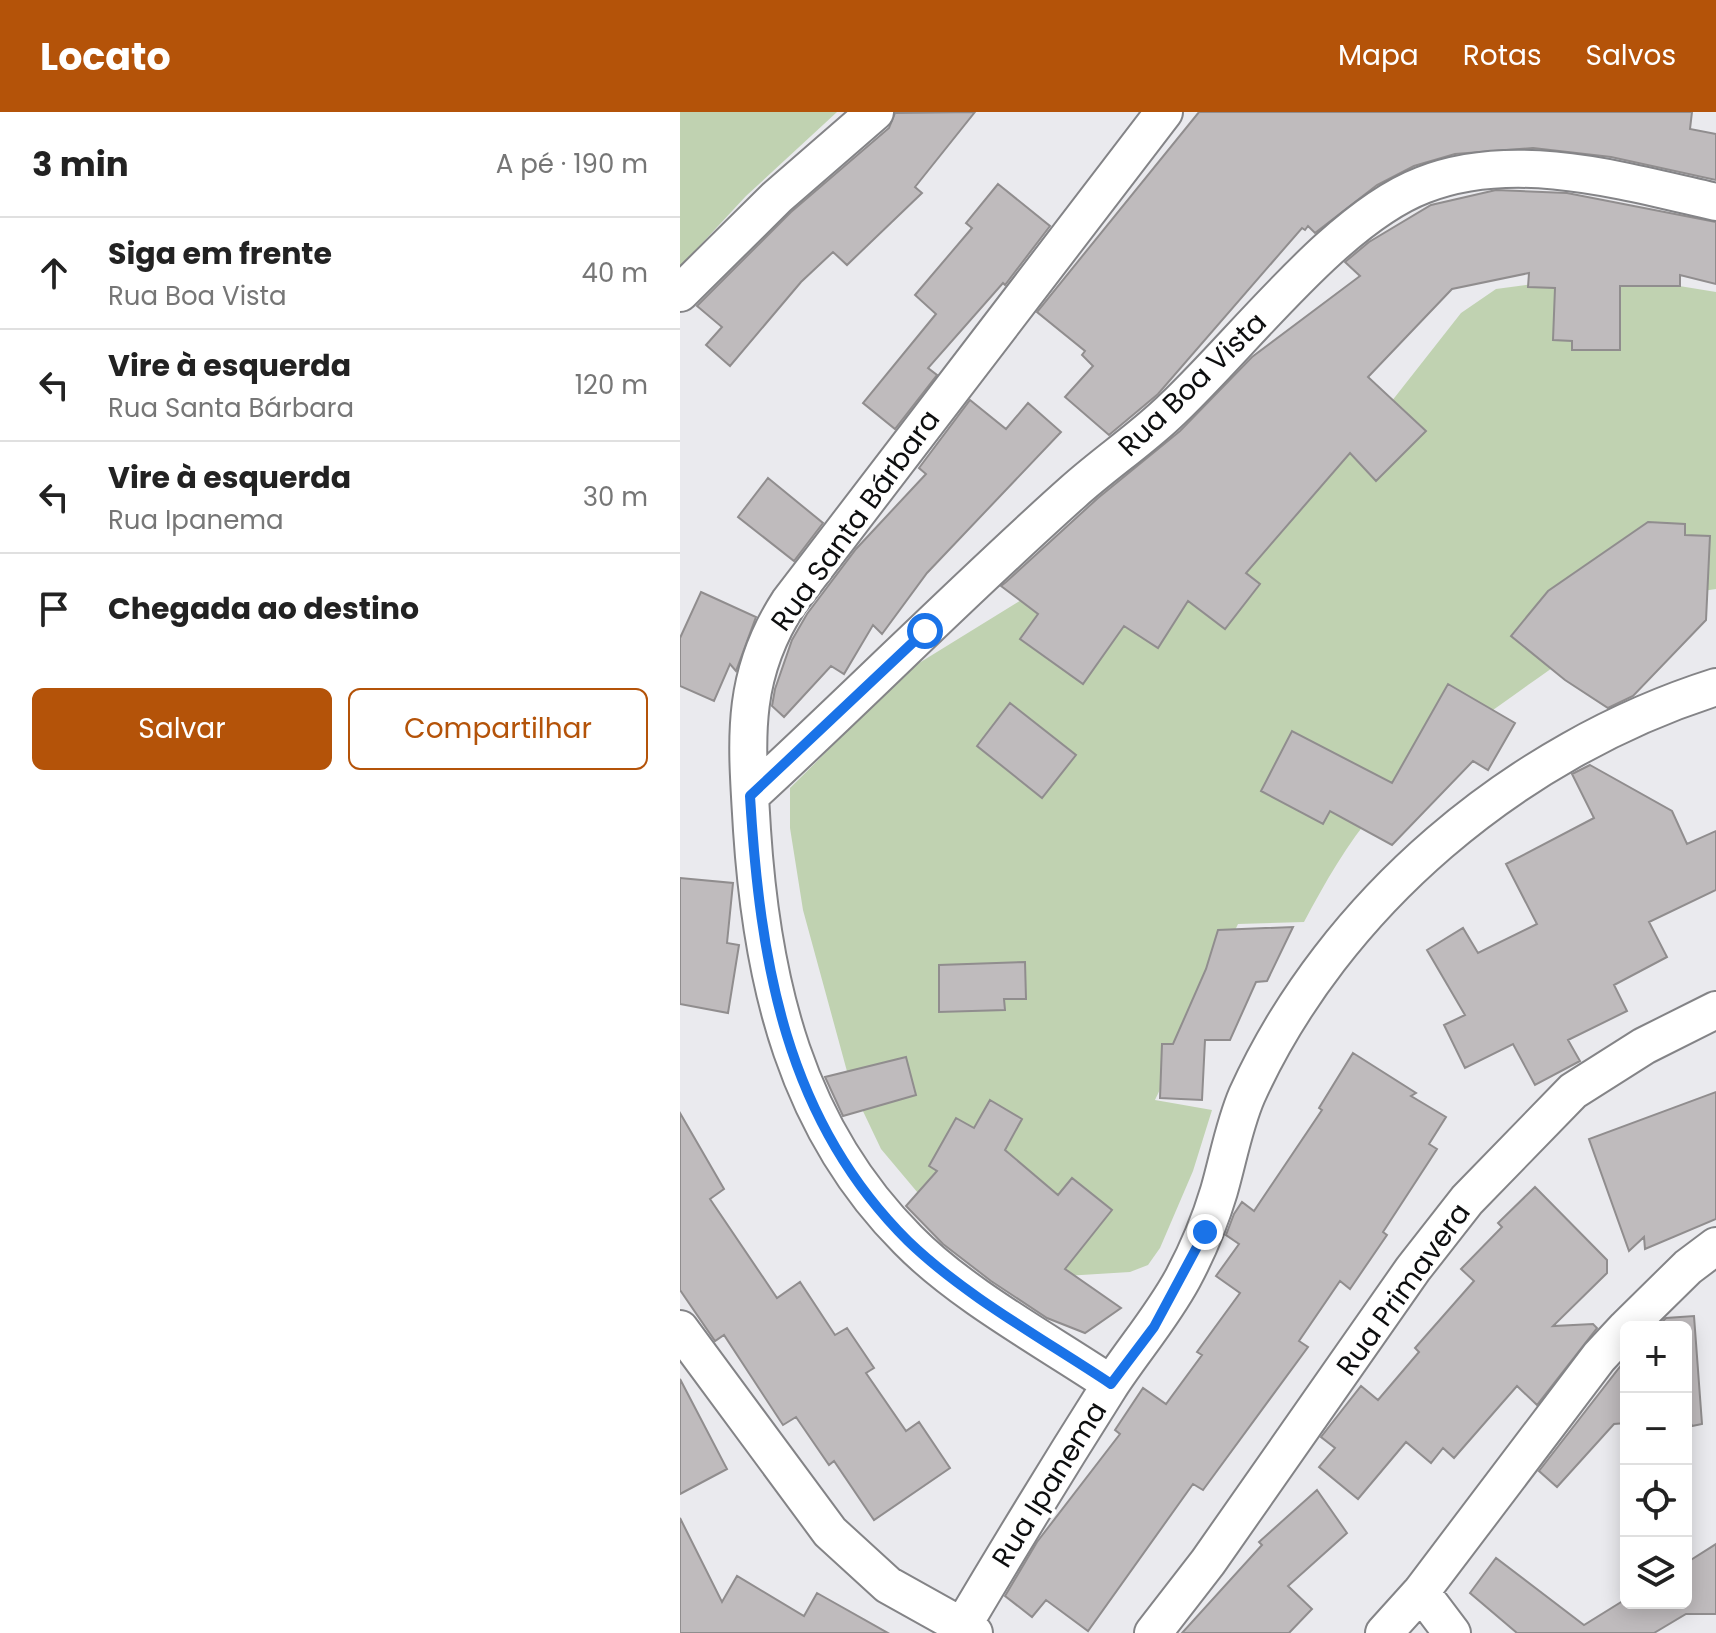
<!DOCTYPE html>
<html lang="pt">
<meta charset="utf-8">
<style>
body{margin:0;font-family:Poppins,sans-serif;background:#f2f2f2;color:#222}
.controls{position:absolute;right:24px;bottom:24px;display:grid;overflow:hidden;border-radius:12px;box-shadow:0 4px 20px #0003}
.controls button{width:72px;height:72px;display:grid;place-items:center;padding:0;border:0;border-bottom:2px solid #e0e0e0;background:#fff;color:#222;font:40px sans-serif}
.stop{position:absolute;width:24px;height:24px;margin:-18px;border:6px solid #1a73e8;border-radius:50%;background:#fff}
.stop.end{background:#1a73e8;border-color:#fff;box-shadow:0 2px 8px #0008}
.list{margin:0;padding:0;list-style:none}
h2{display:flex;justify-content:space-between;align-items:center;height:104px;margin:0;padding:0 32px;font-size:34px}
h2 small{font-size:26px;font-weight:400;color:#767676}
.list li{display:grid;grid-template-columns:52px 1fr auto;gap:24px;align-items:center;box-sizing:border-box;height:112px;padding:0 32px;border-top:2px solid #e0e0e0}
.list b{display:block;font-size:30px;white-space:nowrap}
.list p{margin:0;font-size:26px;white-space:nowrap;color:#767676}
.list em{font-size:26px;font-style:normal;color:#767676}
.actions{display:flex;gap:16px;padding:24px 32px}
.actions a{flex:1;padding:18px 0;border:2px solid #b45309;border-radius:12px;text-align:center;font-size:28px;color:#b45309}
.actions .main{background:#b45309;color:#fff}
.icon{flex:none;width:44px;height:44px;fill:none;stroke:currentColor;stroke-width:2;stroke-linecap:round;stroke-linejoin:round}
.map{position:relative;flex:none;width:1036px;height:1521px;overflow:hidden}
header{display:flex;align-items:center;gap:48px;box-sizing:border-box;height:112px;padding:0 40px;background:#b45309;color:#fff}
header strong{font-size:38px}
nav{display:flex;gap:44px;margin-inline-start:auto;font-size:28px}
main{display:flex}
aside{flex:1;background:#fff}
.map>svg:first-child{display:block}
.green{fill:#c0d2b1}
.building{fill:#bfbbbd;stroke:#908d8e;stroke-width:2}
.lines{fill:none;stroke-linecap:round;stroke-linejoin:round}
.minor-casing{stroke:#848487;stroke-width:40}
.minor{stroke:#fff;stroke-width:36}
.route{stroke:#1a73e8;stroke-width:10}
.labels{text-anchor:middle;stroke-width:8;stroke-linejoin:round;paint-order:stroke}
.street-label{font-size:28px;fill:#0d0e0f;stroke:#fff}
</style>
<header>
<strong>Locato</strong>
<nav><a>Mapa</a><a>Rotas</a><a>Salvos</a></nav>
</header>
<main>
<aside>
<h2>3 min<small>A pé · 190 m</small></h2>
<ul class="list">
<li><svg class="icon" aria-label="ahead" viewBox="0 0 24 24"><path d="M12 20V5M6 11l6-6 6 6"/></svg><div><b>Siga em frente</b><p>Rua Boa Vista</p></div><em>40 m</em></li>
<li><svg class="icon" aria-label="left" viewBox="0 0 24 24"><path d="M17 20v-9H6M10 6l-5 5 5 5"/></svg><div><b>Vire à esquerda</b><p>Rua Santa Bárbara</p></div><em>120 m</em></li>
<li><svg class="icon" aria-label="left" viewBox="0 0 24 24"><path d="M17 20v-9H6M10 6l-5 5 5 5"/></svg><div><b>Vire à esquerda</b><p>Rua Ipanema</p></div><em>30 m</em></li>
<li><svg class="icon" aria-label="arrive" viewBox="0 0 24 24"><path d="M6 21V4h12l-3 4 3 4H6"/></svg><div><b>Chegada ao destino</b></div></li>
</ul>
<div class="actions"><a class="main">Salvar</a><a>Compartilhar</a></div>
</aside>
<div class="map">
<svg width="1036" height="1521" viewBox="0 0 1036 1521">
<rect width="100%" height="100%" fill="#eaeaee"/>
<path class="green" d="M0,0H157L66,84L0,155Z
M869,170L981,171L1036,180V477C963,485 906,533 848,573C796,610 739,649 697,697C667,731 645,771 624,810L558,812L475,988L532,998L513,1059L480,1136L468,1153L450,1160L385,1164L243,1087L201,1037L171,974L123,798L110,716V676L231,556L351,482L704,299L781,201L816,177Z"/>
<path class="building" d="M295,0L235,75L242,81L167,153L153,140L121,170L50,254L26,233L42,215L17,194L111,100L209,16L215,1Z
M519,0H1012L1010,17L1036,22V68L931,45L853,36L775,42L734,54L697,73L635,121L628,114L625,118L622,116L478,282L429,323L385,285L413,254L402,243L405,239L357,200Z
M318,72L370,114L325,173L323,171L248,256L257,263L215,317L183,291L256,202L235,183L292,116L286,111Z
M816,78L887,81L1036,110V172L1000,163V174H940V238H892V229L873,228L875,176L848,175L849,161L772,177L688,265L746,319L696,369L670,341L566,461L580,472L545,517L508,489L478,536L444,514L403,572L340,527L358,502L321,474L326,470L418,386L500,319L572,245L680,164L665,150L689,130L751,93Z
M290,288L326,317L348,291L381,320L247,461L202,522L193,513L164,562L151,554L104,605L92,594L95,577L112,528L127,502L176,437L246,362L239,356Z
M88,366L143,411L114,449L58,405Z
M968,410L1005,412V423L1030,424L1026,508L953,584L928,596L885,568L831,524L868,479Z
M21,480L76,505L56,559L50,552L34,589L0,574V526Z
M768,572L835,611L808,658L793,649L712,733L650,699L643,712L581,679L612,619L712,671Z
M330,591L396,643L362,686L297,634Z
M910,653L992,699L1007,732L1036,719V778L969,810L987,845L934,873L947,899L888,928L900,949L855,973L833,932L785,956L764,913L785,903L747,838L783,816L798,841L857,812L826,752L914,706L892,662Z
M0,766L53,771L47,831L59,833L48,901L0,892Z
M613,815L587,869L576,870L550,928H525L522,988L480,986L482,932H493L526,857L538,818Z
M345,850L346,887H324L325,898L259,900V853Z
M673,941L736,981L731,984L766,1005L749,1032L757,1037L703,1120L707,1123L670,1177L660,1169L619,1229L628,1235L523,1378L513,1372L408,1519L366,1488L352,1505L325,1484L357,1430L440,1322L435,1318L463,1276L486,1292L522,1243L517,1240L560,1181L536,1164L559,1132L546,1123L554,1102L562,1090L574,1099L642,998L639,996Z
M226,945L236,983L163,1004L145,965Z
M1036,980V1107L965,1137L964,1125L949,1139L909,1027Z
M310,988L342,1007L325,1038L378,1083L392,1066L432,1098L385,1157L441,1196L405,1221L367,1206L311,1169L263,1132L226,1094L257,1059L249,1054L276,1006L294,1016Z
M0,1001L44,1077L30,1087L97,1186L120,1170L155,1223L167,1216L194,1256L186,1261L226,1319L239,1310L270,1356L194,1408L154,1349L149,1353L116,1305L103,1313L44,1223L35,1229L0,1178Z
M855,1075L927,1148V1161L873,1214L913,1212L917,1216L857,1293L837,1274L774,1346L763,1336L751,1351L726,1330L678,1387L639,1355L655,1336L641,1325L681,1274L698,1288L739,1240L735,1236L794,1169L781,1157L822,1115L818,1111Z
M1014,1204L1022,1312L1012,1314L1009,1307H1006V1215H977L986,1206Z
M946,1247V1311L934,1312L877,1375L859,1359Z
M0,1267L47,1357L0,1382Z
M637,1378L667,1421L608,1474L632,1497L609,1521H502L582,1433L579,1430Z
M0,1406L42,1490L57,1464L124,1504L137,1481L208,1521H0Z
M1036,1432V1502H1006L974,1521H837L790,1481L816,1446L904,1513L946,1487V1491H1006V1451Z"/>
<g class="lines">
<defs>
<path id="minor" d="M0,181L97,85L195,0
M70,684C179,584 283,478 393,380C423,353 457,330 486,303C559,236 654,107 743,73C835,37 944,69 1036,90
M947,1215L1008,1155L1036,1134
M0,1217L150,1420L208,1473L294,1521
M431,1272C367,1229 282,1183 228,1128C116,1016 82,871 72,718C67,631 59,567 109,490L484,0
M741,1480L772,1521
M282,1515C330,1434 379,1354 429,1275C453,1238 482,1205 503,1166C518,1138 530,1109 539,1079C548,1048 554,1013 567,983C654,791 837,638 1036,575
M473,1521L528,1450L733,1157L787,1088L893,979L964,934L1036,898
M704,1521L741,1480L919,1245L946,1216"/>
</defs>
<use href="#minor" class="minor-casing"/>
<use href="#minor" class="minor"/>
</g>
<g class="lines">
<path class="route" d="M245,519L70,684C80,849 105,1007 228,1129C285,1184 365,1228 431,1272L474,1215L525,1120"/>
</g>
<g class="labels">
<g class="street-label">
<text transform="translate(512 272) rotate(-44)" y="10">Rua Boa Vista</text>
<text transform="translate(175 408) rotate(-54)" y="10">Rua Santa Bárbara</text>
<text transform="translate(723 1177) rotate(-54)" y="10">Rua Primavera</text>
<text transform="translate(369 1372) rotate(-58)" y="10">Rua Ipanema</text>
</g>
</g>
</svg>
<div class="controls">
<button>+</button>
<button>−</button>
<button><svg class="icon" aria-label="locate" viewBox="0 0 24 24"><circle cx="12" cy="12" r="6"/><path d="M12 2v4M12 18v4M2 12h4M18 12h4"/></svg></button>
<button><svg class="icon" aria-label="layers" viewBox="0 0 24 24"><path d="M12 4l9 5-9 5-9-5zM3 14l9 5 9-5"/></svg></button>
</div>
<div class="stop" style="left:245px;top:519px"></div>
<div class="stop end" style="left:525px;top:1120px"></div>
</div>
</main>
